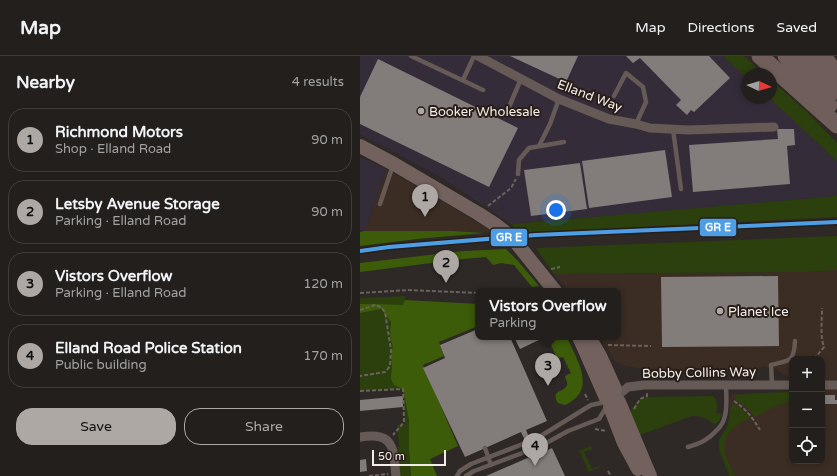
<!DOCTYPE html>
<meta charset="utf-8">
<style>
body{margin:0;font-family:"Varela Round",sans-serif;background:#2e2c29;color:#f1f3f6}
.controls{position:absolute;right:12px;bottom:12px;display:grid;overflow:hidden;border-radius:8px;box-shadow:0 2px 6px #0003}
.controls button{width:36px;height:36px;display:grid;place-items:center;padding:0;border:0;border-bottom:1px solid #3f3d3b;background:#221f1c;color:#f1f3f6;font:20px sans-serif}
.compass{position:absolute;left:381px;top:12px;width:36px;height:36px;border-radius:50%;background:#221f1c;box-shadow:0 2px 6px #0003;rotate:94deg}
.scale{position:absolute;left:12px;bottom:10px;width:74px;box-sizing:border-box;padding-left:4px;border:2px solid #f3ece8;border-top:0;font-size:11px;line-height:14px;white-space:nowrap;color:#f3ece8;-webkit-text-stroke:3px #271e18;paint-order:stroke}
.you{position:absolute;left:196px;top:154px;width:14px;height:14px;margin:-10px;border:3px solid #fff;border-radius:50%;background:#1a73e8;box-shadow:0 0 0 6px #1a73e833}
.badge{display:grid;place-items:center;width:26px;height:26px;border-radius:50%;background:#aea8a4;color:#111;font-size:13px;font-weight:700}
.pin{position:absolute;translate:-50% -33px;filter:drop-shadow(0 1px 2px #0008)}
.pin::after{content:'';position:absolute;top:21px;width:14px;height:12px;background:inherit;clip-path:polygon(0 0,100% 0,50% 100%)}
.popup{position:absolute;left:115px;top:232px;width:146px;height:52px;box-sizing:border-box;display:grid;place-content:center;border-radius:8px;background:#221f1c;filter:drop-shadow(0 1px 3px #0005);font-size:13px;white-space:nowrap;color:#a2a2a3}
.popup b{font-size:15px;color:#f1f3f6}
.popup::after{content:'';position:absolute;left:50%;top:100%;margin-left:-8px;border:8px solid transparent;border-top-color:#221f1c}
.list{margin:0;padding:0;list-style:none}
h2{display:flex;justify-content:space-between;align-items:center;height:52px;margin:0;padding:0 16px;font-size:17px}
h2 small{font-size:13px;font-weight:400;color:#a2a2a3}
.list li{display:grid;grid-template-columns:26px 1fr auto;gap:12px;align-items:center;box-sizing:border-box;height:64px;margin:0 8px 8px;padding:0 8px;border:1px solid #3f3d3b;border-radius:16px}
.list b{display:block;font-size:15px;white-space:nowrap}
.list p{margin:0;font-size:13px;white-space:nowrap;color:#a2a2a3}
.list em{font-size:13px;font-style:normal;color:#a2a2a3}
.actions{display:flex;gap:8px;padding:12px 16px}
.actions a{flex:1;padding:9px 0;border:1px solid #aea8a4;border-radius:16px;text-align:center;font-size:14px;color:#aea8a4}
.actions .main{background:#aea8a4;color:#111}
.icon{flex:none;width:22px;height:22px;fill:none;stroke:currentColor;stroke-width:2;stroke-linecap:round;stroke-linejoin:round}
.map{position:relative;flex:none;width:477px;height:420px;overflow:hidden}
header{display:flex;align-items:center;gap:24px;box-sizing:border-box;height:56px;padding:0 20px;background:#221f1c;border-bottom:1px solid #3f3d3b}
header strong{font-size:19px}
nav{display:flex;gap:22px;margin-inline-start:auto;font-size:14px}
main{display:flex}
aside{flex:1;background:#221f1c}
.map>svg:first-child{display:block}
.commercial{fill:#3b2d23}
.industrial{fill:#352c3a}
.green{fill:#2b400d}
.forest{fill:#3c5c09}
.building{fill:#827d7b}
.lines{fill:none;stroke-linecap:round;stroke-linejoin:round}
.path{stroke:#6a625e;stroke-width:2;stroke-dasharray:4 2;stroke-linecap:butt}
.lane{stroke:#655a56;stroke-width:4.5}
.street{stroke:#655a56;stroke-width:9}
.primary{stroke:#72615c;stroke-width:14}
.highway{stroke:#6f5e59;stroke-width:17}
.rail-1-casing{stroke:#271e18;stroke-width:7}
.rail-1{stroke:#4d9ee5;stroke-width:4}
.poi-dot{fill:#aea8a4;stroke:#271e18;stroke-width:1.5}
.labels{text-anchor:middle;stroke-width:4;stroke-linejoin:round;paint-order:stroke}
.street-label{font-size:13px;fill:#f3ece8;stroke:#271e18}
.poi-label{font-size:13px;fill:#f3ece8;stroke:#271e18;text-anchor:start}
.line-badge{stroke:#271e18;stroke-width:1.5}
.badge-label{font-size:11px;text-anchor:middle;font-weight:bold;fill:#fff}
</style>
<header>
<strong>Map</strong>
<nav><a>Map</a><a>Directions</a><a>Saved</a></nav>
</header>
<main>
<aside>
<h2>Nearby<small>4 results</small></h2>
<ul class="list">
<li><span class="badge">1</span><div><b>Richmond Motors</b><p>Shop · Elland Road</p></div><em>90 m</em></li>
<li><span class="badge">2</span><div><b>Letsby Avenue Storage</b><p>Parking · Elland Road</p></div><em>90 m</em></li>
<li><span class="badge">3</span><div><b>Vistors Overflow</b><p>Parking · Elland Road</p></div><em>120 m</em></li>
<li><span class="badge">4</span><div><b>Elland Road Police Station</b><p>Public building</p></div><em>170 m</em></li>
</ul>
<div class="actions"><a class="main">Save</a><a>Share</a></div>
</aside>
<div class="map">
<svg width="477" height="420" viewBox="0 0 477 420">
<rect width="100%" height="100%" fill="#2e2926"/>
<path class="commercial" d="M26,113L75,141L135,177L92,175H5Z
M477,214V420H370L361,398L359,392V386L361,380L367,371L369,365L370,342L372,338L401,337L432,339V405H462V303H432V319L426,320L423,319L421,316L418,315L417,313L402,310L392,319L276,312L263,309L253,304L242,281H258V235H208L194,218L444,216Z"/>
<path class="industrial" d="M0,0H363L387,22V42H409L477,105V140L151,168L81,121L0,78Z
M0,101L26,113L5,175L0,174Z"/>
<path class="green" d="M363,0H384L404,18H387V22Z
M411,24L448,57L477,87V105L409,42H411Z
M477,140V161L160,177L151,168Z
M477,180V214L444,216L194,218L176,192Z
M46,240L44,249L43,333L49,364V393L51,420H39L37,401L38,391H39L37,369L45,368L43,333L0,335V242Z
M432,336V344L414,351L395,361L385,350L376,344L375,341L376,339H379L401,337Z
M353,340C359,345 357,351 356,357L362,358L359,365L354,369C348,362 341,360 332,360L277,380C275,374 270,364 270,358C271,349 280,343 287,341Z
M372,349L378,350L391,362C374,369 360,379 366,400C368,407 372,413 375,420H370C366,410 358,397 359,386C360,381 364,377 366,372C370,366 370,357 371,350Z
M231,390L232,393L224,396L232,413L239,410L240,411L229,416L219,395Z"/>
<path class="forest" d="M5,175H92L125,177L57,183L0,190V176Z
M146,193L157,204L179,230L172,231L154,209L141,207L133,209L126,201L103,203L0,216V207L103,195Z
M45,244L118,248V270L79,286L84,300L63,309L98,390L70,403L77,420H51L49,393V364L43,333L34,329L31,323L32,310L31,298L33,291L30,280L31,266L21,253L0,257V248H15L43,249Z
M188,281H207C217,305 238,334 205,349L198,347C189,332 209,337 207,326C207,326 205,321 205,320L211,317L203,301L197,303Z"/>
<path class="building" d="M150,0H218L206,26Z
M266,0H349L370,22L334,56L331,54L327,59L316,49L321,44L280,2L273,7Z
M18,3L158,72L129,131L0,68V41Z
M417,73H434L435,89L427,90L430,128L333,136L329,89L418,83Z
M305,94L312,141L229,152L222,105Z
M220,107L227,153L171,160L164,114Z
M418,220L419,290L302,291L301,221Z
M118,273V281H150L187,365L166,374L177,399L192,392L205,420H126L172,400L161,376L105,401L63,312L85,302L80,289Z
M154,281H182L183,282L160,293Z
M462,339H475V344H477V348H462Z
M43,340V351L0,355V344Z
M6,403L7,415L0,416V404Z"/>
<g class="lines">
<path class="path" d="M128,150L151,132L156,123
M191,213L200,211
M0,237L48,234L118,237
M0,254L15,249L21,251L25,256L31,294L30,310L25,316L0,320
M248,289L291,290
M454,303L464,291C460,281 462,263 462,252
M0,335L43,333L44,366L33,379
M225,338L228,344
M374,345C386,353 392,361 400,374
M274,353L280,343L287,340V337
M235,373L247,375
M248,415L251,420
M9,420L28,418"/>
<path class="lane" d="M51,0L123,34
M103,24L114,0
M254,40L266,17L283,31L286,46L276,68
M149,51L161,23
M313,73L321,133
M179,90L190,68L199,43
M158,118L159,104L169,92L204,86
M20,148L33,109
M412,328L411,309C429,304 434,307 435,285
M328,391C341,387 348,384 357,374C360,371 363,367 364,363C368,353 366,339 366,329
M125,392L131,409
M97,420L100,415L111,408L176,383L231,349L246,346
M106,420L114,415L181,390L208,375L239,363L247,350"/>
<path class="street" d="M118,0L199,43L249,63L276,68L290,72L328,74L414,71
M462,329H477
M252,344L268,331L284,329H432
M0,381C6,380 14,379 20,381C36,384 34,407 36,420"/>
<path class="primary" d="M0,90L34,108L119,158L136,169L145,176L154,184L195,235
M219,281L246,342L251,345L259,346L290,420
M229,281L240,300L255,333L251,345L250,351L264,387L278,413"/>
<path class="highway" d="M400,0L477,69
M426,0L469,49
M446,0L477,35
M463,0L477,19"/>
<defs>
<path id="rail-1" d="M0,195L29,191L176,179L477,166"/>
</defs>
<use href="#rail-1" class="rail-1-casing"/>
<use href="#rail-1" class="rail-1"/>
</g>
<g class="poi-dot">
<circle cx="61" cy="55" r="4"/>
<circle cx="360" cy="255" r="4"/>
</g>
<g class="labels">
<g class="street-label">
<text transform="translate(230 39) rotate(21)" y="5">Elland Way</text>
<text transform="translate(339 316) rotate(-1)" y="5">Bobby Collins Way</text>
</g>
<g class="poi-label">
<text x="69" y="60">Booker Wholesale</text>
<text x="368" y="260">Planet Ice</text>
</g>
</g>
<g class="line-badge">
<rect x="339" y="162" width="38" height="19" rx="4" fill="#4d9ee5"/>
<rect x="130" y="172" width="38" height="19" rx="4" fill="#4d9ee5"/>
</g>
<g class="badge-label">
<text x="358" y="175">GR E</text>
<text x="149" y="185">GR E</text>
</g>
</svg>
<div class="controls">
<button>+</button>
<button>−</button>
<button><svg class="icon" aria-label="locate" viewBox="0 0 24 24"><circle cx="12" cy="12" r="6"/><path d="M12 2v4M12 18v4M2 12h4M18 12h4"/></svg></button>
</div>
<svg class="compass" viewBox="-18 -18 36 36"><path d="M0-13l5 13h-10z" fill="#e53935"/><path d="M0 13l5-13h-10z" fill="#a2a2a3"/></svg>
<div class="scale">50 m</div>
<div class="you"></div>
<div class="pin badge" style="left:65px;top:161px">1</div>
<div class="pin badge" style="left:86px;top:227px">2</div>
<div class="pin badge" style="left:188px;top:330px">3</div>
<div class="popup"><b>Vistors Overflow</b>Parking</div>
<div class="pin badge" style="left:175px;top:410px">4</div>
</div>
</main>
